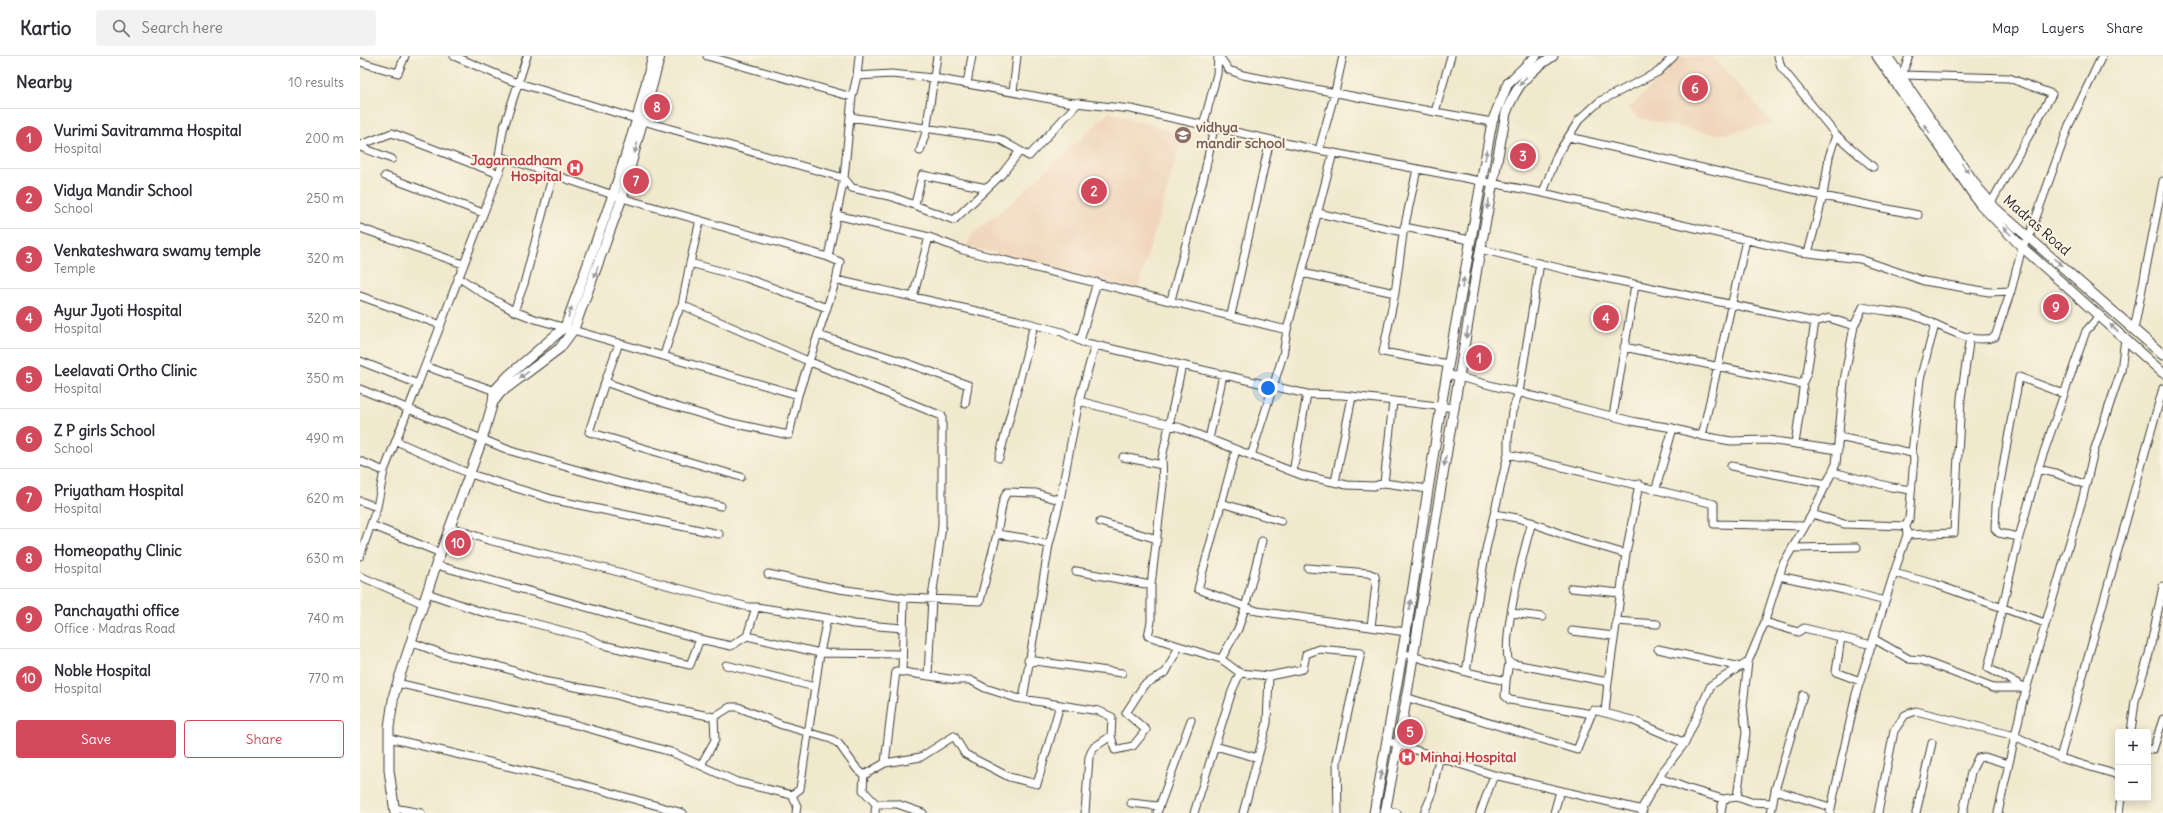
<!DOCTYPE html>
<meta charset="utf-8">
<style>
body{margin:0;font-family:Delius,sans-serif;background:#f2f2f3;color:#2b2b33}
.controls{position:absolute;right:12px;bottom:12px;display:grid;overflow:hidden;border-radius:4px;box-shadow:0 2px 10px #0003}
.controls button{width:36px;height:36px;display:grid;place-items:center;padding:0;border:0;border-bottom:1px solid #e1e1e2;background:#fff;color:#2b2b33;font:20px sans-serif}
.you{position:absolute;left:908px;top:332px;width:14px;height:14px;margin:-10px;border:3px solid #fff;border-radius:50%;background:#1a73e8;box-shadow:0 0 0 6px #1a73e833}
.badge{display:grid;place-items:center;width:26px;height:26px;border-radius:50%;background:#d1495b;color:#fff;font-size:13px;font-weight:700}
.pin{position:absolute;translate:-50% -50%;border:2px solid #fff;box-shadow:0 1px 4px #0006}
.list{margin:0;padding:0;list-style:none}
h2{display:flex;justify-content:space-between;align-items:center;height:52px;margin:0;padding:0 16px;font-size:17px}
h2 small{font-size:13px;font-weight:400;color:#7c7c81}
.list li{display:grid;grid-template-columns:26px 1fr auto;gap:12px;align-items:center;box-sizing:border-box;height:60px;padding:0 16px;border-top:1px solid #e1e1e2}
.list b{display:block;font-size:15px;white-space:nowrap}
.list p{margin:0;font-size:13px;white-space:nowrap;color:#7c7c81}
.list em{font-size:13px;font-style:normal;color:#7c7c81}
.actions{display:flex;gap:8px;padding:12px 16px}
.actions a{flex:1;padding:9px 0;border:1px solid #d1495b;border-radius:4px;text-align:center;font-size:14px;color:#d1495b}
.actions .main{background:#d1495b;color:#fff}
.icon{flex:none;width:22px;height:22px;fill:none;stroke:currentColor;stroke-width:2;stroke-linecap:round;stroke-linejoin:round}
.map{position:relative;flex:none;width:1803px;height:757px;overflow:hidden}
header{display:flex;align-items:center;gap:24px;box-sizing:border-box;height:56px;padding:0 20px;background:#fff;border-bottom:1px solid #e1e1e2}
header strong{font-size:19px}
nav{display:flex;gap:22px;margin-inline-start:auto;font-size:14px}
.search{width:280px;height:36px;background:#f2f2f3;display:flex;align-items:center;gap:10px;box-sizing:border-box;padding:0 14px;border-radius:4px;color:#7c7c81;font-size:15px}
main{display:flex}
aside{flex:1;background:#fff}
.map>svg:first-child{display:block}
.built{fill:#f0d6bc}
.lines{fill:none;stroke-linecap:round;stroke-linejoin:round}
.minor-casing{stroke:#3c3b37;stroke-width:9}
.secondary-casing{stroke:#3c3b37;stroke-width:11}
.minor{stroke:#fff;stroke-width:7}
.secondary{stroke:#fff;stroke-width:9}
.oneway{fill:#999}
.labels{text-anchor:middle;stroke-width:4;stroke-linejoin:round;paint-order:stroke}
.education-label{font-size:14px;font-weight:bold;fill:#785e54;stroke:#fcf5e5;text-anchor:start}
.health-label{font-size:14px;font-weight:bold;fill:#be3a42;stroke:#fcf5e5;text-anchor:end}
.street-label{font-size:14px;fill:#1c1c1c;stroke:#fcf5e5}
</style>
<header>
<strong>Kartio</strong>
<div class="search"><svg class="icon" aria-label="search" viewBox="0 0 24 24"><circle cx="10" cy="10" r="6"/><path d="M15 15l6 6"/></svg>Search here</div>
<nav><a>Map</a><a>Layers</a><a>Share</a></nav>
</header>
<main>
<aside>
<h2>Nearby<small>10 results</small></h2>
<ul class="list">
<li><span class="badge">1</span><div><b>Vurimi Savitramma Hospital</b><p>Hospital</p></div><em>200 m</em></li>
<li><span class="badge">2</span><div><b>Vidya Mandir School</b><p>School</p></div><em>250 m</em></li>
<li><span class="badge">3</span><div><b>Venkateshwara swamy temple</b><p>Temple</p></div><em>320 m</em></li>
<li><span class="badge">4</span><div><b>Ayur Jyoti Hospital</b><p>Hospital</p></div><em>320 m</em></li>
<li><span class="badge">5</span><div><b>Leelavati Ortho Clinic</b><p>Hospital</p></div><em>350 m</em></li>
<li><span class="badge">6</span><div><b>Z P girls School</b><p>School</p></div><em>490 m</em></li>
<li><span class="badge">7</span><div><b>Priyatham Hospital</b><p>Hospital</p></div><em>620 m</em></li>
<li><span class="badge">8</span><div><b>Homeopathy Clinic</b><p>Hospital</p></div><em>630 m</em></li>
<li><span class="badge">9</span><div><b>Panchayathi office</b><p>Office · Madras Road</p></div><em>740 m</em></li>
<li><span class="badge">10</span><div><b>Noble Hospital</b><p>Hospital</p></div><em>770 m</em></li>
</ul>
<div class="actions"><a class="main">Save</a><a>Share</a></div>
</aside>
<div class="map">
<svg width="1803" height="757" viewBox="0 0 1803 757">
<rect width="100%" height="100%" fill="#fcf5e5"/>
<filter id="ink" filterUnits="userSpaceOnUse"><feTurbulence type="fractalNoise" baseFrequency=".025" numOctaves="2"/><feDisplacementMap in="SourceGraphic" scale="8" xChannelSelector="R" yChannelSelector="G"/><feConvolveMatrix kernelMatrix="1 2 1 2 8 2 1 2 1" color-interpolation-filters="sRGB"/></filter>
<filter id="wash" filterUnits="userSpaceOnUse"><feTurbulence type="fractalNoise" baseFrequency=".012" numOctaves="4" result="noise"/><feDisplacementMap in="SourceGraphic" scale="16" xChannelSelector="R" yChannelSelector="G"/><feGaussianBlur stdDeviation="0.9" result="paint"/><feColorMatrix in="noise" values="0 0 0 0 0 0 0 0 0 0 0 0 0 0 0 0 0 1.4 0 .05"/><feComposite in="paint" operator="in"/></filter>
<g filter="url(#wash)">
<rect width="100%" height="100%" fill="#f1e9ce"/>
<path class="built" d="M1322,0H1352L1412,67L1359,79L1278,62L1269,52Z
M749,56L823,79L778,233L606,190L613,178L653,145Z"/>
</g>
<g filter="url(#ink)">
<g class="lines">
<defs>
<path id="minor" d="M94,0L152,25L283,65L484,122L492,41
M347,0L492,41L497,20L531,18L574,22L707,46L771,53L948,92L1183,137L1440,196L1500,203L1564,225L1629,236L1651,235
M859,0L869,14L883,19L1075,56
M1091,0L1075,56L1132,66
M1418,0L1421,11L1476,79L1469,101L1463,140L1448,197
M1549,0L1542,19L1649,22L1692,38L1631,147
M0,6L38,17L45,0
M497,20L499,0
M607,27L612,0
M653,36L657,0
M490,61L639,83L669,100L718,47
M843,70L857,18L858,0
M1476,79L1513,111
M1209,81L1463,140L1558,159
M0,89L32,77L139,118
M0,91L32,103
M959,94L975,36L983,0
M560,95L566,76L577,0
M139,100L143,74L167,0
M1057,113L1043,178L1035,237L1023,296L1088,308
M25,120L123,157
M484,122L492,132L533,141L594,164L642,118L660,95
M1183,137L1197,99L1219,64L1240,45L1298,16L1314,0
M555,148L562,119L627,132
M958,157L1043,176
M476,159L569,181L603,194L927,274
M1044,171L1110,184
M0,172L103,208
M1120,193L1207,214L1455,266L1469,262L1494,270
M468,201L480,206L476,224L657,264L702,276L722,286L947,338L982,339L1095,352
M330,207L340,164
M942,217L1035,237
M98,221L127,240L154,255L175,263L438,339L476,224
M0,240L81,269
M553,241L569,181
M811,244L844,120L854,72
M467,252L386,222L330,207L322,249L448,305L582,360V470L572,542L568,620
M154,255L164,228L193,118
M871,259L910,84
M1774,274L1803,125
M458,279L541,305L608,329L605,348
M720,285L737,226
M259,287L245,326L307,348L372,367L429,379L438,339
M735,289L719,345L821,372L941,419L987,429L1014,430L1024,427L1068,433
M1264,291L1442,328
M304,299L316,260L322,249
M0,305L58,328L142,109L139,100L262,142L468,201L484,122
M65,310L138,336
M1087,318L1227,354L1276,366L1313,372L1342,380L1371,385L1408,384L1478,394
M245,326L229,376L381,421
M0,333L151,395L263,427L361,450
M1253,360L1275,229
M1342,380L1386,184
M1479,381L1552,397
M849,383L863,319
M36,385L110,418L195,444L359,478
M1435,388L1443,333L1442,328L1447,317L1455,266
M876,394L838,533L897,555L1046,576
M1148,398L1354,448V468L1444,470
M891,400L923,299L927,274L973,97
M763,401L802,409
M639,402L674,269
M0,405L24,415
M1371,410L1467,428
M1678,413L1695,417L1726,429
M933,416L947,338
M1473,416L1531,431L1551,434
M975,426L992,341
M1024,427L1033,346
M1296,432L1313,372
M0,445L17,451
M861,447L921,465
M1452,458L1484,468L1546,470
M740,466L797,483
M11,469L81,497
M637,478L664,482L689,489
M1547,479L1594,477L1601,342L1610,280
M1659,481L1639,477L1635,473L1636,449L1659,321L1704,338
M1432,492L1497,491
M1266,498L1279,428
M0,500L17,451L24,415L58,328
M76,509L340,583
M948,512L1008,517L1015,520L1016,528L1011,571
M716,515L791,529
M1534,517L1547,479L1546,470L1549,463L1554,402L1552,397L1560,323L1575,269
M408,518L479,533L544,542L620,545L637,478L643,444L647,436L676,437L699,444
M0,520L64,548
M1419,520L1484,534L1525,545
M1211,532L1260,537
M67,537L122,556L158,563L226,581L243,589L330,609L340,583L371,590L387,580L396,551H388L251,514L128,484L90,471
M396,551L467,562L493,568L543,572
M1152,557L1182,561
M1256,565L1297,568
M1405,566L1438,576L1444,572L1512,589
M1212,575L1254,580
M387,580L460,597L467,562
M1481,581L1476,616L1500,625
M1514,583L1549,603L1561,604L1633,632H1666L1628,612L1659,481L1678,413L1726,275L1740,259
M51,586L83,598L142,611L183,625L253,638L279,646L354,661
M819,590L861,603L878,573L885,552L902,485
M1298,593L1381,611
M1042,597L1106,616L1126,493L1148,398V383L1152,356L1159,336L1180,207
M861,603L880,617L909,620L943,613L946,598L959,593L1001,597L977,706L978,757
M668,604L762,617
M1149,607C1141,583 1164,493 1172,466
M366,609L455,631L460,597L542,598
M542,616L544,542
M1106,616L1146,625L1149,607L1248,626L1266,498L1212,482L1162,463L1135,458
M1146,625L1145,640L1150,644L1232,658
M37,627L217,669L311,696L377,726L432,739
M1045,641L1217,694L1233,654L1245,657L1248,626
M663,643L689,489L699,449L719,345
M1245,657L1272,664L1325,687
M1771,676L1775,645L1789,598L1803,530
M29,682L209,725L323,757
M1027,685L1134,719L1283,754
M855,690L898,702
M1788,693L1793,694L1803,663
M525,707L536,615L596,624H610L625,632L656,642L739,655L752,661L751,680L755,694L773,690L786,674L766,657L784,629L806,616L819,590L788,580L791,566V529L803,429L802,402L822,309
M341,709L355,684L354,661L370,651H378L422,669L471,683L479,688L497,713L504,719
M504,719L525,707L561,701L594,680L605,698L649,721L677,728L700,649
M504,719L503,734L516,748L515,757
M1758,719L1700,702L1803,332
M1300,722L1329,733L1363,743L1377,741L1391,746L1412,747
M1415,734L1470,751
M1377,741L1386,677L1383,649L1388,606
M771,747L798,750
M516,748H537L563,757
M34,752L61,757
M1026,754L1037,757
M436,757L437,750L432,739L440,733L455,631
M725,757L729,701L733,692L751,680
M797,757L831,664
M834,757L872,635L880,617
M883,757L907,667L909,620
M1064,757L1071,741L1079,703
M1120,757L1134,719
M1194,757L1200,735
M1282,757L1283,750L1303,715L1325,687L1351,629L1388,606L1404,568L1423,508L1452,458L1476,408L1484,325L1494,270L1503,251C1518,255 1532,255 1547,258C1575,263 1606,291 1635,281L1651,235L1662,191L1669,181L1709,69L1742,0
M1361,757L1363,743
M1411,757L1415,734L1443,639
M1470,757L1496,638L1534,517L1575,528L1685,567
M1518,757L1534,675L1545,659L1556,655L1655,680L1700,702
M1556,757L1572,687
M1603,757L1611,716L1618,702L1625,701L1648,708
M1638,757L1663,644L1723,441L1734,395L1761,315L1765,282
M1759,757L1761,742"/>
<path id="secondary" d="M1517,0L1620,148L1662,191L1803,317
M1527,0L1618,132L1636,153L1803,299
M135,344L140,337L200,292L214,273L262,142L300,0
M35,757L29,714V671L34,638L76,509L122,384L133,346L134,335L148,320L205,271L253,139L277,63L293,0
M1014,757L1046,576L1081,350L1132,66L1148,27L1176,0
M1025,757L1044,656L1117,212L1146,57C1156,30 1168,16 1193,0"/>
</defs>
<use href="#minor" class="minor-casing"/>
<use href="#secondary" class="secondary-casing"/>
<use href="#minor" class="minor"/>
<use href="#secondary" class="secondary"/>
</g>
<defs><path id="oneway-solid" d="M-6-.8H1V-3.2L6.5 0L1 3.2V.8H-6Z"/></defs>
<g class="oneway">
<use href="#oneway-solid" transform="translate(1163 25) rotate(130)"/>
<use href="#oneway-solid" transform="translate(1567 73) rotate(-124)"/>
<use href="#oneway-solid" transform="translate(276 92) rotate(106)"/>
<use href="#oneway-solid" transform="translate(1126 99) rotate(-79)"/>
<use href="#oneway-solid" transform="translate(1605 112) rotate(56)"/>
<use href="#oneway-solid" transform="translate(1128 148) rotate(100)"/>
<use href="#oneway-solid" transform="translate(1647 175) rotate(-135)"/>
<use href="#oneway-solid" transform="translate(1698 206) rotate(41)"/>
<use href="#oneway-solid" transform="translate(236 216) rotate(109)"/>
<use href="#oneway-solid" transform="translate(1103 227) rotate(-80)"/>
<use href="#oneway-solid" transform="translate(210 256) rotate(-70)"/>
<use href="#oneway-solid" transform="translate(1754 272) rotate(-138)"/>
<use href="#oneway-solid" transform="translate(1107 277) rotate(99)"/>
<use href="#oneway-solid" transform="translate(164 319) rotate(143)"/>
<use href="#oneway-solid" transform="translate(1085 405) rotate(100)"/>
<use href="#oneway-solid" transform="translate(1050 549) rotate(-81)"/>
<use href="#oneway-solid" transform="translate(1021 719) rotate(-80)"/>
</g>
</g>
<defs>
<symbol id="school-disc" viewBox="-11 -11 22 22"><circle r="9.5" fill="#8d6e63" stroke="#fcf5e5"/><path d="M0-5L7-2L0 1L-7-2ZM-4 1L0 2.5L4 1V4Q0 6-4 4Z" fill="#fff"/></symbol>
<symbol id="hospital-disc" viewBox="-11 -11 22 22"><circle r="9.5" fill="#e0444e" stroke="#fcf5e5"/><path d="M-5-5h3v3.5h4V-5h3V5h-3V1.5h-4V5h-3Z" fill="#fff"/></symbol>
</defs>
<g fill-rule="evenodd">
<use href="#school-disc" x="813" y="69" width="20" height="20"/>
<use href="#hospital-disc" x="205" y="102" width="20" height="20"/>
<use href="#hospital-disc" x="1037" y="691" width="20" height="20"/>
</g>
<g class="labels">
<g class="education-label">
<text x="836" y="76">vidhya<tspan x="836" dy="16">mandir school</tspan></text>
</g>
<g class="health-label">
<text x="202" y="109">Jagannadham<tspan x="202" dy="16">Hospital</tspan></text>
<text x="1060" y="706" text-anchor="start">Minhaj Hospital</text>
</g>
<g class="street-label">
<text transform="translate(1677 169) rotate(41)" y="5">Madras Road</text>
</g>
</g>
</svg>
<div class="controls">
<button>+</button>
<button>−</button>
</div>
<div class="you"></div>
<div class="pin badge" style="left:1119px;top:302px">1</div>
<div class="pin badge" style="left:734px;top:135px">2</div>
<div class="pin badge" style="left:1163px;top:100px">3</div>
<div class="pin badge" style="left:1246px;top:262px">4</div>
<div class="pin badge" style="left:1050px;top:676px">5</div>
<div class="pin badge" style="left:1335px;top:32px">6</div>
<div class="pin badge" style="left:276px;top:125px">7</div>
<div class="pin badge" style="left:297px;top:51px">8</div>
<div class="pin badge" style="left:1696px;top:251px">9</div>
<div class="pin badge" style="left:98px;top:487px">10</div>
</div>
</main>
